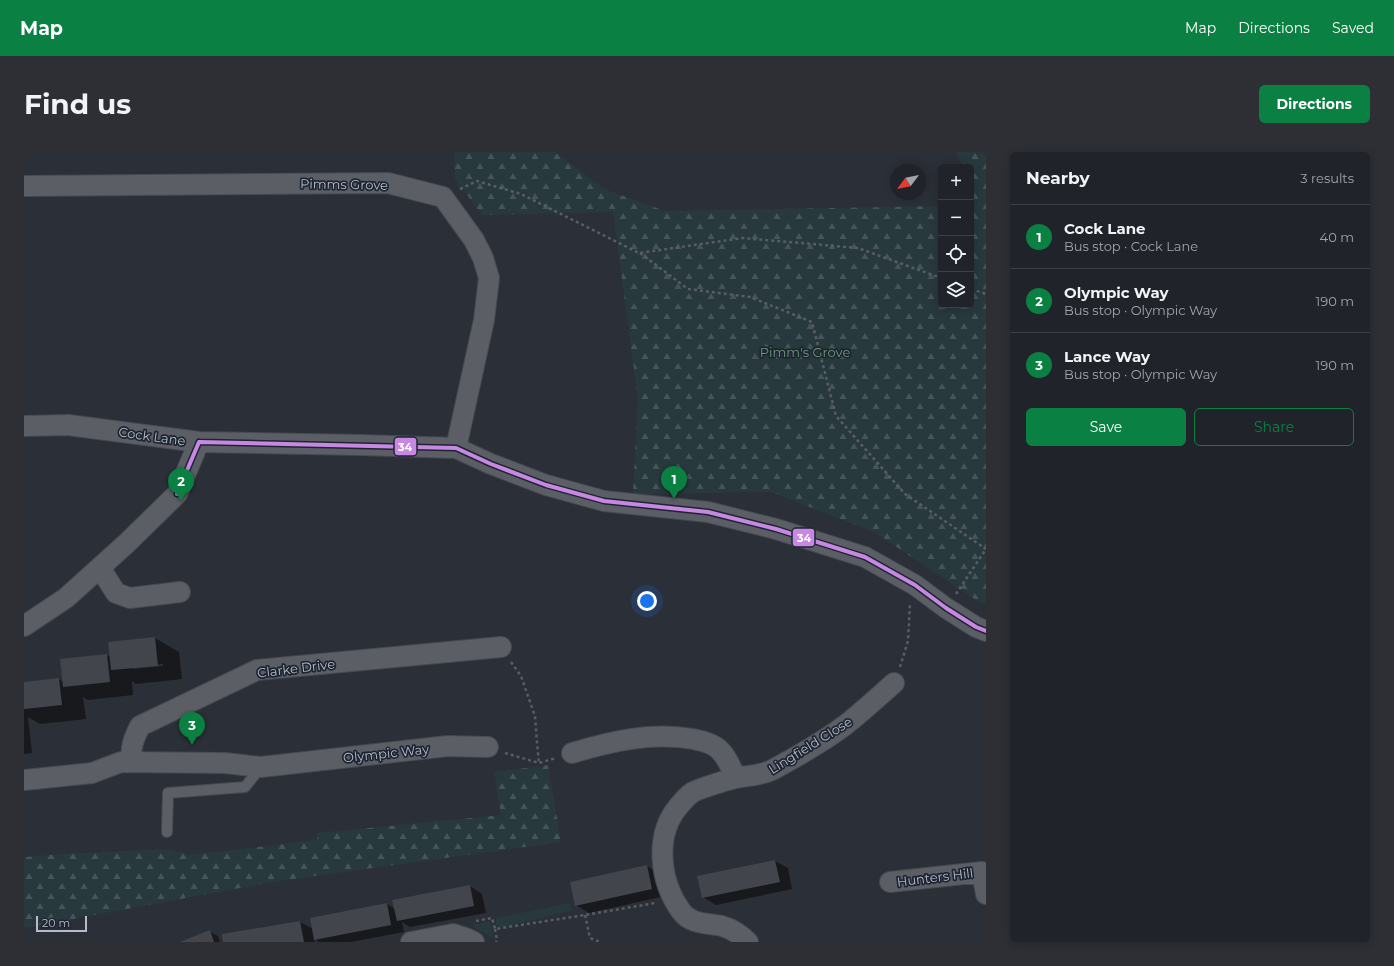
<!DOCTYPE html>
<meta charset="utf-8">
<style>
body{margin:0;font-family:Montserrat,sans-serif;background:#2d2f35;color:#f1f3f6}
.controls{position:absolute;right:12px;top:12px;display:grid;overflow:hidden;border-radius:6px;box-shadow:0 2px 10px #0003}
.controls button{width:36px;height:36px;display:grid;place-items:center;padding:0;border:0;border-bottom:1px solid #3d4046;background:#202329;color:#f1f3f6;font:20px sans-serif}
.compass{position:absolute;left:866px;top:12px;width:36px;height:36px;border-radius:50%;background:#202329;box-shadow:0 2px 10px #0003;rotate:238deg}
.scale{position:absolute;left:12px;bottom:10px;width:51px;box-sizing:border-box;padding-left:4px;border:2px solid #b5bbc8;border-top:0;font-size:11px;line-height:14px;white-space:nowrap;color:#b5bbc8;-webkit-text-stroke:3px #1e2532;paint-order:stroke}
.you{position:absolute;left:623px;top:449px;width:14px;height:14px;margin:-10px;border:3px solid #fff;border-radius:50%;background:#1a73e8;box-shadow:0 0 0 6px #1a73e833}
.badge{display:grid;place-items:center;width:26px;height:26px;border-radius:50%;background:#0b8043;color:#fff;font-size:13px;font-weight:700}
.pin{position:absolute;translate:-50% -33px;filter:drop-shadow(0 1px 2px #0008)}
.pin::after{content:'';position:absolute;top:21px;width:14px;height:12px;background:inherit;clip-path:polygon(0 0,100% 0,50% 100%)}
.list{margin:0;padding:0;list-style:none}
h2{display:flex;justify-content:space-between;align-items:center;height:52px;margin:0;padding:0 16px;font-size:17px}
h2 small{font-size:13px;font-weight:400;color:#a2a4a8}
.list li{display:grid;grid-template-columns:26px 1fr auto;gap:12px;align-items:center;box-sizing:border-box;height:64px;padding:0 16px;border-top:1px solid #3d4046}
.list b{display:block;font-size:15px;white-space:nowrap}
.list p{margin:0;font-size:13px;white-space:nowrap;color:#a2a4a8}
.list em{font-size:13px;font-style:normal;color:#a2a4a8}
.actions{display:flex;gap:8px;padding:12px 16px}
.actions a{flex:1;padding:9px 0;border:1px solid #0b8043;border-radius:6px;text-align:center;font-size:14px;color:#0b8043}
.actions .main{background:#0b8043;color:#fff}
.icon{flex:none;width:22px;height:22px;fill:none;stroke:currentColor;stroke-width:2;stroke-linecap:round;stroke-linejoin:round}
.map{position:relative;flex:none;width:962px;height:790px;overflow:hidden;border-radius:6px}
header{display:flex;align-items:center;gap:24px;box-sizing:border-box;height:56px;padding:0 20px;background:#0b8043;color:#fff}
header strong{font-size:19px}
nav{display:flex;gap:22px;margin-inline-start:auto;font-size:14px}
.intro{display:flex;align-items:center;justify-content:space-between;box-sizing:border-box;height:96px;padding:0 24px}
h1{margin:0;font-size:28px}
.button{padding:10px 18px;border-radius:6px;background:#0b8043;color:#fff;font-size:14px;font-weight:700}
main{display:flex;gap:24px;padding:0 24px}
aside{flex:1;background:#202329;border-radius:6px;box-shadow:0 2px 10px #0003}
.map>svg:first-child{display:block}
.green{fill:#28393d}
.forest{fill:url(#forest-firs)}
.shadow{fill:#0007;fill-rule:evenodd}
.building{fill:#42454c}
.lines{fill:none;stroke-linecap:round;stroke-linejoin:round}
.lane-casing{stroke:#464a50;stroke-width:12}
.street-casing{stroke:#464a50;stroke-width:22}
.path{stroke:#585d62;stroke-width:2.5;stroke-dasharray:3 3;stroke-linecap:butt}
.lane{stroke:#5b5e65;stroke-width:10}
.street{stroke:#5b5e65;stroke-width:20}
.bus-1-casing{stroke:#1e2532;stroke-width:7}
.bus-1{stroke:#c787e3;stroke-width:4}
.labels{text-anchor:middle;stroke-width:3.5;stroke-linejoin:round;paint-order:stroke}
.street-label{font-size:13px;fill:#b5bbc8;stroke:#1e2532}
.park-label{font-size:13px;fill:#6c9978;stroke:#1e2532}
.line-badge{stroke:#1e2532;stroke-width:1.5}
.badge-label{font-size:11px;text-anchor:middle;font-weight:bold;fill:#fff}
</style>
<header>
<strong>Map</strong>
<nav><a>Map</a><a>Directions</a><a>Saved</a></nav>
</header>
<div class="intro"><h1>Find us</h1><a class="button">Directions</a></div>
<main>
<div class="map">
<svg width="962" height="790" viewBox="0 0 962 790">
<defs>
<pattern id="forest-firs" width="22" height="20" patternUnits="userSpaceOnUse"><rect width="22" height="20" fill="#28393d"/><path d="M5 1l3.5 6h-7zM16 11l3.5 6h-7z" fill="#455458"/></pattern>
</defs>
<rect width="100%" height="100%" fill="#2b2f37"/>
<path class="green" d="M546,751L547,759L474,776L472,772V766Z
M466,769L470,785L468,786L451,776L450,773Z"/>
<path class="forest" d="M430,0H531L580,37L641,59L917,54V153H947V15H940L931,0H962V451L955,450L850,380L747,340L609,342L614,247L589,60L458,63L431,27Z
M524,613L537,690L248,730L0,776V705L40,702L143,697L166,703L293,688V681L477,663L470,620Z"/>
<path class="shadow" d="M131,486L155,500L158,527L112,532L108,529L109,543L64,548L59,545L62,567L16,572L4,565L8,601L0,602V531L35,527L39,530L83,503L87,506ZM139,512V514L109,517V515Z
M751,709L764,716L768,737L692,753L679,745Z
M623,714L636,722L641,744L565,761L552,753Z
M446,734L458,742L462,761L386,775L378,770L380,780L327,790H295L290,787L291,790H200L276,770L289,777L363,752L371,757Z
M186,780L194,784L196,790H158Z"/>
<path class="building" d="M131,485L134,514L87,518L84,490Z
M83,502L86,530L39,535L36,507Z
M35,526L38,553L0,557V530Z
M751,708L756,730L678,746L673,724Z
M623,713L628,737L551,754L546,730Z
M446,733L450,754L373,769L368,748Z
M363,751L367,773L290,788L286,766Z
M276,769L280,790H199L198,782Z
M186,778L190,790H156Z"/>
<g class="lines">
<defs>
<path id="lane" d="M143,680L144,641L221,635L237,615"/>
<path id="street" d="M0,34L364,31L419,45L450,88L459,106L465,126L460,168L432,296
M0,274L44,273L175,290L337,293L432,296L467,312L522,333L580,349L684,360L752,377L841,405L891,433L922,456L952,475L962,479
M76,416L92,441L106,446L156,440
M0,474L42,446L103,391L153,342L175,290
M548,601C588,589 627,580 669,587C678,589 685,590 692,595C702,602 707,616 712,626
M108,609C106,595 110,586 116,574L233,518L477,495
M0,628L68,621L97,610L201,611L237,615L424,594L464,595
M866,730L958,720L962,742
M387,790L429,782L444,787L450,790
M724,790C717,783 708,777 698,774C684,771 667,773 657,759C636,730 630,684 654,655C658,650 663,644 669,640C677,636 703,628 712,626C726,623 737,624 750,617C772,605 800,589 820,574C837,561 854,545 870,531"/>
</defs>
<use href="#lane" class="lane-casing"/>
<use href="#street" class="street-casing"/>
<path class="path" d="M436,37L453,29L497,42L615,101L719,86L834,96L917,126
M616,101L664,137L726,145L788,170L812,264L881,342L962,397
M947,137L962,142
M932,442L962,397
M487,510L497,524L511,564L513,591L515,611
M876,515L884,489L886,451
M481,601L515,611L532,606
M561,763L566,786L576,790
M452,769L468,766L471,777L561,763L631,751
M471,777L473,788L472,790"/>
<use href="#lane" class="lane"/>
<use href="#street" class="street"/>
<defs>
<path id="bus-1" d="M175,290L432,296L467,312L522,333L580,349L684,360L752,377L841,405L891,433L922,456L952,475L962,479
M153,342L175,290"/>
</defs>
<use href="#bus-1" class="bus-1-casing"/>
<use href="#bus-1" class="bus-1"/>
</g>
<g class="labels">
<g class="street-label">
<text transform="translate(320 32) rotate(1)" y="5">Pimms Grove</text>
<text transform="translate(128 284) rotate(8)" y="5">Cock Lane</text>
<text transform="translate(272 516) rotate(-7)" y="5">Clarke Drive</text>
<text transform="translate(786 593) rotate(-32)" y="5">Lingfield Close</text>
<text transform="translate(362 601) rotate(-6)" y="5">Olympic Way</text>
<text transform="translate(911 725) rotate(-7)" y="5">Hunters Hill</text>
</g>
<g class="park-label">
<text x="781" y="205">Pimm's Grove</text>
</g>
</g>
<g class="line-badge">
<rect x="370" y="285" width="23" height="19" rx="4" fill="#c787e3"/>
<rect x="768" y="376" width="23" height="19" rx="4" fill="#c787e3"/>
</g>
<g class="badge-label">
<text x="381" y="299">34</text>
<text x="780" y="390">34</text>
</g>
</svg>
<div class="controls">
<button>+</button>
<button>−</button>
<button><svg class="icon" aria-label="locate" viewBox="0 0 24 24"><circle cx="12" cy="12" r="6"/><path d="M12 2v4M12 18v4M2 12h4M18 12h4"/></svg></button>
<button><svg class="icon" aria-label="layers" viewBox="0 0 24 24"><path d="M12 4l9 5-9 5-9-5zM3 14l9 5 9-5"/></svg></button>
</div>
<svg class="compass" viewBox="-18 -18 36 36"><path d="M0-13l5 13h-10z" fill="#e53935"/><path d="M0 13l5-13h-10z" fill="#a2a4a8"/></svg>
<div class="scale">20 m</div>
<div class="you"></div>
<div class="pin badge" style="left:650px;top:347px">1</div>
<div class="pin badge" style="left:157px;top:349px">2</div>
<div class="pin badge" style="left:168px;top:593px">3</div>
</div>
<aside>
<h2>Nearby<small>3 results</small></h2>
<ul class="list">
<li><span class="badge">1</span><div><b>Cock Lane</b><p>Bus stop · Cock Lane</p></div><em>40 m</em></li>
<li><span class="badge">2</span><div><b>Olympic Way</b><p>Bus stop · Olympic Way</p></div><em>190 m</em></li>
<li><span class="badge">3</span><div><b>Lance Way</b><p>Bus stop · Olympic Way</p></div><em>190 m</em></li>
</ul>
<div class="actions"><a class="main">Save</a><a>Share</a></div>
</aside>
</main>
